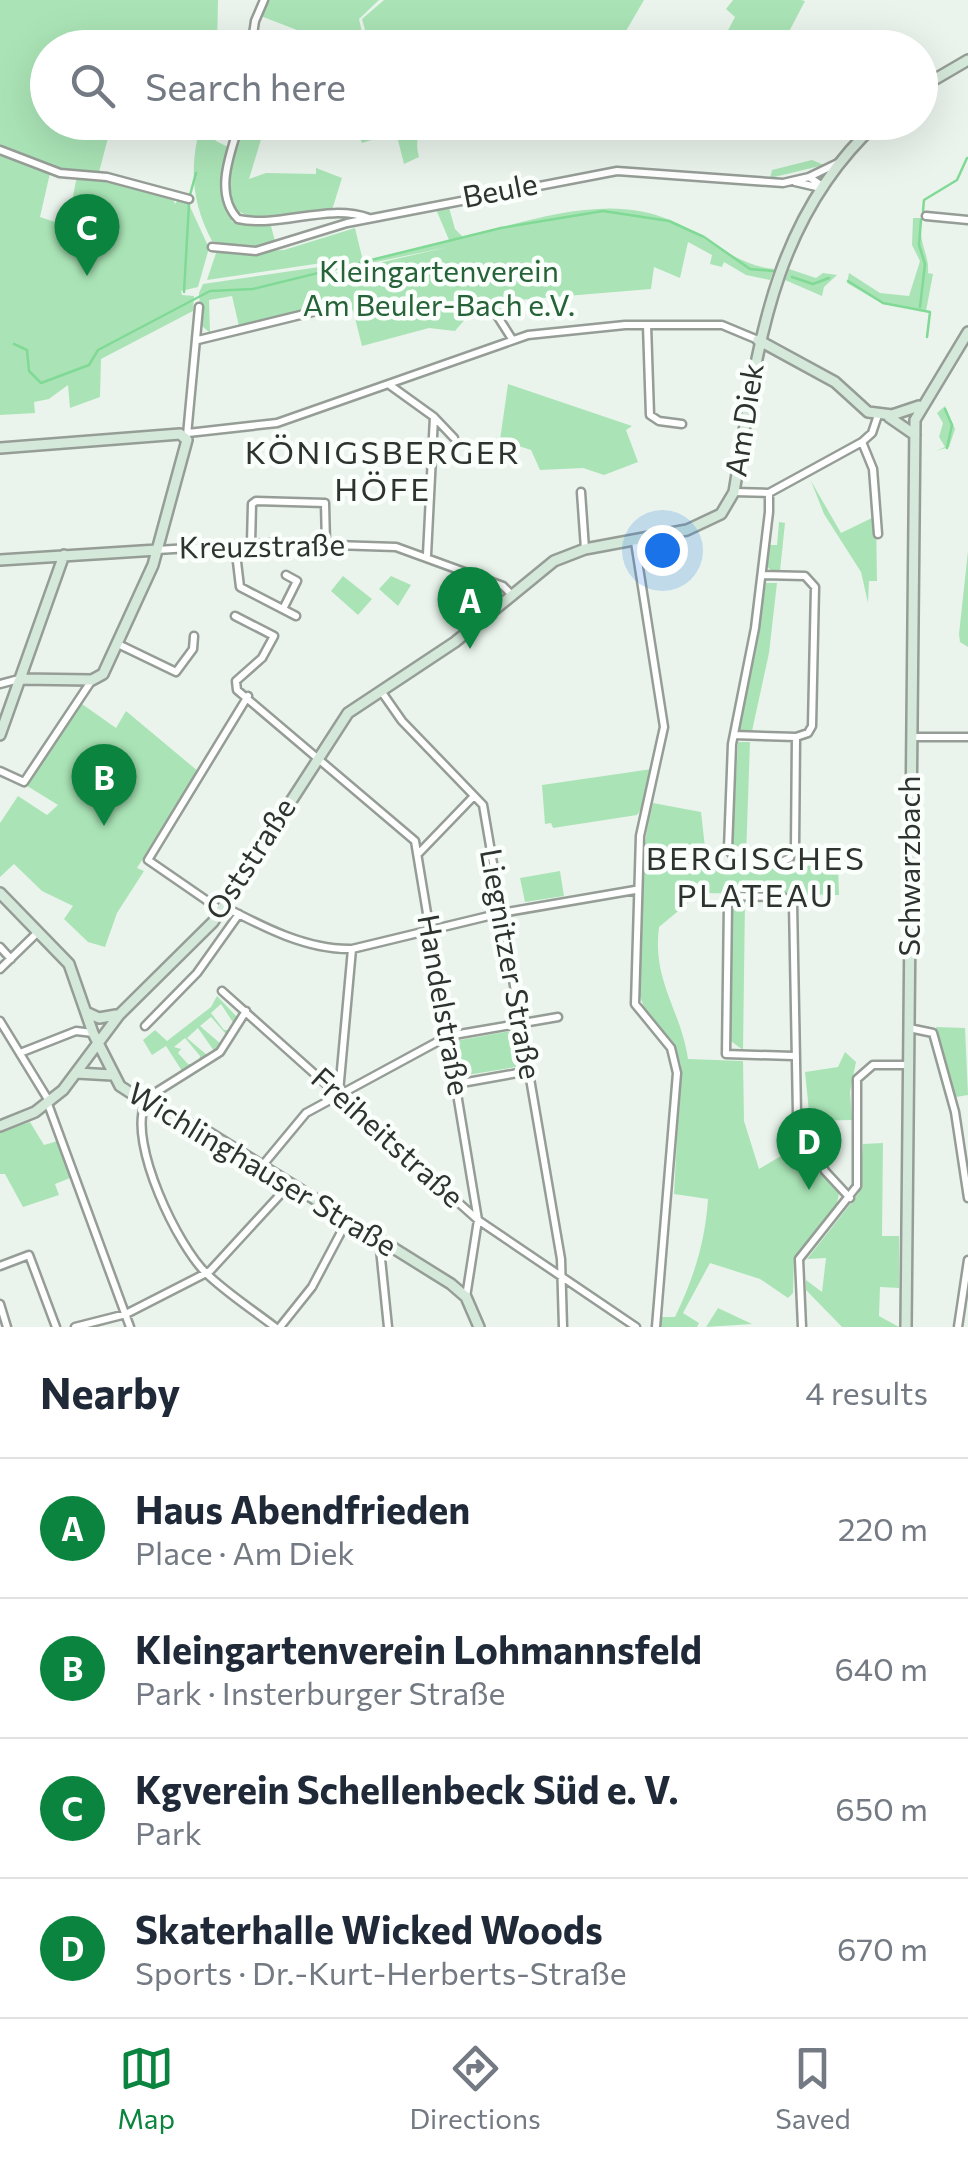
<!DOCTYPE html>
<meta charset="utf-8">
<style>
body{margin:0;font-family:Commissioner,sans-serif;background:#f6f6f7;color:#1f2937}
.you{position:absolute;left:662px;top:550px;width:35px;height:35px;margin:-25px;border:8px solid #fff;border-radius:50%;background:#1a73e8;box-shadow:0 0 0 15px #1a73e833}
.badge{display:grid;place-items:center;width:65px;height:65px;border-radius:50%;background:#0a843e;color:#fff;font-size:32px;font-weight:700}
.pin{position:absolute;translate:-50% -82px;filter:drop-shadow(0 2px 5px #0008)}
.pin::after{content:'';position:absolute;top:52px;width:35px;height:30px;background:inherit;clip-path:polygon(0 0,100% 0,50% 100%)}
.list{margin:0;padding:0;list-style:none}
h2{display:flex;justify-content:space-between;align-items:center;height:130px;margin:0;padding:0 40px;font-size:42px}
h2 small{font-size:32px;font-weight:400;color:#747a83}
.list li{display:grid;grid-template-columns:65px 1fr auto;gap:30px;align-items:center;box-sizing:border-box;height:140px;padding:0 40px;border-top:2px solid #e0e1e3}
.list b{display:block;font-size:38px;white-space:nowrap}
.list p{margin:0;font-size:32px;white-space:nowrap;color:#747a83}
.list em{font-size:32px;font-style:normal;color:#747a83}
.icon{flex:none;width:55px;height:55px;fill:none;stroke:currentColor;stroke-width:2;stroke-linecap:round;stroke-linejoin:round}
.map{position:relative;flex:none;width:968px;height:1327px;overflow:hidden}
.search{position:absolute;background:#fff;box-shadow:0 10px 40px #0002;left:30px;right:30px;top:30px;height:110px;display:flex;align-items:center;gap:25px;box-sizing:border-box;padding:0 35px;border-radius:55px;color:#747a83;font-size:38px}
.sheet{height:690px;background:#fff}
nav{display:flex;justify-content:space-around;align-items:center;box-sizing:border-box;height:140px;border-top:2px solid #e0e1e3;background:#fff;font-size:28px;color:#747a83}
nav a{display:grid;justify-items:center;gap:5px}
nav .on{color:#0a843e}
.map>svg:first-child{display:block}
.green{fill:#aae4b6}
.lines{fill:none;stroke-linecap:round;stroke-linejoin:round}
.stream{stroke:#81d996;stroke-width:2.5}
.street-casing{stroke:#959d96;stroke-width:11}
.secondary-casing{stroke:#959d96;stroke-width:14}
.street{stroke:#fff;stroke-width:6}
.secondary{stroke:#d5e9da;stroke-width:9}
.labels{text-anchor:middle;stroke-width:9;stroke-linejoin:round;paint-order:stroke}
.street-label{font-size:30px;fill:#2f3330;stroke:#fbfffc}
.park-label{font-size:30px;fill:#266338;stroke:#fbfffc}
.neighbourhood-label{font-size:32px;letter-spacing:2.5px;fill:#2f3330;stroke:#fbfffc}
</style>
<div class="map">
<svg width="968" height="1327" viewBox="0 0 968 1327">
<rect width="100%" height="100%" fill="#eaf4ec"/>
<path class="green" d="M0,0H218L217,47L48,48V122L112,123L99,172L62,171L0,146Z
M266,0H379L359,19L365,46L369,44L362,19L384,0H644L616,48L290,47L297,30L258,15Z
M733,0H801L805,1L781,47L732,48L723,40L735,17L726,9Z
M127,122L207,123L216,141L230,148L227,204L232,222H270L276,245L253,249L212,241C194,207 190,177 197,140L126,126Z
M242,123H266L249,179L266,173L316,174V168L342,178L332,210L251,217L235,210C222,180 233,153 242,123Z
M354,123H431C417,130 415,142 419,157L404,164L396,132L362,143Z
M0,152L50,173L40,217L67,226L77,176L172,196L175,204L179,198L187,200L209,248L198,287L181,291L182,295L194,296L193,311L101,359L100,397L70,408L68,385L49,399L34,402L35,413L0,415Z
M812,160L824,165L770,178L772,170Z
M448,204L455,229L463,237C528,222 605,192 670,220C705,235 736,266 774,269L770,280L746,275L724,262L722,267L710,264L712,255L688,242L680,278L654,267L651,289L518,300L505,315L489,314L478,304L455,331L429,328L362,346L353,310L337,313L334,304L239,326L232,296L209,300L210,333L201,325L199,293L203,284L319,267L326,275L448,247L328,272L322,263L207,280L216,253L284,250L355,228L363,261L449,240L435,207Z
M913,218H923C916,241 930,254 928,273L933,274L926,311L883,304L847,283L849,273L880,293L909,296L920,261L912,245Z
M789,269L816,278L823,273L837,275L824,287L822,296L785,280Z
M508,384L632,426L626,430L638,462L604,475L583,468L540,470L531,450L500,440Z
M945,406L955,429L949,447L936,451L945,447L939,437L943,423L937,413Z
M811,481L841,533L876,516L877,581H869L868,603L861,572L824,514Z
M779,522L785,523L780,571H772L766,566L768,545H777Z
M968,551V647L960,642L959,634Z
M343,576L372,599L358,615L331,591Z
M391,576L411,585L398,606L379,589Z
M766,583H777L769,653L752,731H740L738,725Z
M82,704L116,728L126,711L199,772L137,868L144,871L117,913L105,947L88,942L64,919L73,906L42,891L14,864L0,877V823L18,796L47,815L58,805L24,784Z
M738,742H750L746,857L732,847Z
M652,769L644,805L637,815L553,828L551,823L545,824L542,785Z
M653,803L701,812L707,865L838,866L839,895L700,893L659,927C652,981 681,1010 688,1059L743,1061L744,1121L759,1169L803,1143L839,1194L836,1207L794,1258L793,1293L788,1298L760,1279L710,1263L683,1313L699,1323L697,1327H659L662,1317H675C694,1277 705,1243 708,1199L674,1194L681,1065C674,1038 649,1025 641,999C630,963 642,840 653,803Z
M560,871L564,896L525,902L520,878Z
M745,901L743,1050L728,1039L730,911Z
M217,996L237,1017L234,1024L221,1004L211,1013L224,1030H231L225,1040V1033L211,1017L200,1026L221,1044L214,1051L198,1028L187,1038L207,1055L199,1061L200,1056L185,1038L174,1047L181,1049L178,1053L188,1064H194L182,1071L166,1046L152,1055L143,1040L155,1030L167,1041L211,1007Z
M936,1027L965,1028L968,1095L956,1097Z
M516,1030L522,1066L461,1076L455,1041Z
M845,1052L856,1062L850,1092L852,1120L810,1121L805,1072L838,1067Z
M30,1122L44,1145L61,1140L78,1183L73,1184L70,1178L55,1184L59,1195L23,1207L5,1174H0V1132Z
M883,1143L882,1236H899V1288L880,1287L879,1316L899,1327H842L806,1290V1280L822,1292L826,1258L807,1259L859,1193L863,1144Z
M718,1308L752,1324L706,1327Z"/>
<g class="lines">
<path class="stream" d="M190,195L196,173
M923,211L924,200L957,180L967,158
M792,277L813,284L829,278
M848,281L883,303L930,312L927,337
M184,292L189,204
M920,307L925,264L919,245L921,220
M14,344L27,350L29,371L41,383L89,365L98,350L210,291L253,289L501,228L603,211L669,221L704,237L750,269L773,271
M945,409L952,425L947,448"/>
<defs>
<path id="street" d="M251,48L255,21L264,0
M240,122C231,152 213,193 238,219C281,228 327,203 369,218
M0,150L60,173L107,177L189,199
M809,177L838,163
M795,182L821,188
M926,216L968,220
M212,247L256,251L347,223L617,171L783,183L809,177L824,187
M498,317L512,339
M647,325L650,415L659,421L682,424
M198,340L333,307
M391,386L434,417L454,438
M878,415L872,433L862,442L873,469L878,534
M188,433L277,423L528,335L625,325H722L758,340
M187,435L199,307
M581,492L585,549
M734,492L769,493V512L755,628L732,744L728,849L736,860L781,862L790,858L795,848L796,737L808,733L812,726L815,587L805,576L762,575
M769,493L862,442
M635,542L664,727L640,836L635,1004L671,1048L677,1073L656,1327
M251,544L252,504L256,501L325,503L326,544
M235,545L240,587L296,616
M157,550L272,543L396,547L503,586L513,596
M427,555L434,417
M283,609L297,581L286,575
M235,616L274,636L262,658L236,681L237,690L415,841L478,1220L466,1297
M118,644L176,672L193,649L194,636
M0,684L19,679
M381,691L402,721L483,805L561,1259L563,1327
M734,735L796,737
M911,737H968
M0,771L24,782L92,680
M419,853L474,796
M225,907C263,927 307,950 352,949L501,913L635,890
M222,911L148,860L248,696
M0,947L11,959
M0,969L38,932
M222,991L478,1220L636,1327
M0,1021L49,1101
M145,1026L197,973L239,914
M909,1028L933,1033L955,1112L968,1198
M20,1053L76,1031L93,1033
M793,1056L726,1054L728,903L732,896L783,897L793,903L797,1114L825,1171L850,1198
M456,1084L529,1071
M339,1092L352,949
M142,1101L220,1052L246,1011
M48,1104L130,1327
M145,1104C128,1143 178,1247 207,1274C228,1294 253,1310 275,1327
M262,1166L306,1113L448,1036L558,1017
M379,1239L388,1327
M0,1266L29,1255L56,1327
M0,1304L7,1327
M75,1327L126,1314L210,1271L290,1184
M280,1327L312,1287L348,1219
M802,1327L799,1259L857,1186V1079L873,1065H909
M958,1327L968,1260"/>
<path id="secondary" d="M920,88L968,60
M758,340L835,382L868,412L892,415L919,406
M889,417L915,435
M0,448L180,434L187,440L153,565L103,674L92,680L20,679
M0,560L157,550
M0,735L64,555
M0,893L69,964L93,1033L120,1086L157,1110L209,1133L451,1284L466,1297L479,1327
M86,1012L99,1018L116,1015
M77,1073L112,1075
M0,1126L35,1112L63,1090L119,1015L213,922L348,713L455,642L554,561L585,549L687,530L721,514L734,492C757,357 768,222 878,122
M906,1327L915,420L968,332"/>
</defs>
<use href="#street" class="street-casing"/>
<use href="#secondary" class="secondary-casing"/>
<use href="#street" class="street"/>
<use href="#secondary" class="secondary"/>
</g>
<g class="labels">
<g class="street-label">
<text transform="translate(500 191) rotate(-11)" y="10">Beule</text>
<text transform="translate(745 420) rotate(-81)" y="10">Am Diek</text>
<text transform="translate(262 547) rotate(-1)" y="10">Kreuzstraße</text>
<text transform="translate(251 859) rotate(-57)" y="10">Oststraße</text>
<text transform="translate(910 866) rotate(-90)" y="10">Schwarzbach</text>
<text transform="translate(510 964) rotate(80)" y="10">Liegnitzer Straße</text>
<text transform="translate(443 1005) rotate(80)" y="10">Handelstraße</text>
<text transform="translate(387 1138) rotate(42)" y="10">Freiheitstraße</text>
<text transform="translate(262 1170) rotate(31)" y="10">Wichlinghauser Straße</text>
</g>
<g class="park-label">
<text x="439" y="282">Kleingartenverein<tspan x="439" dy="34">Am Beuler-Bach e.V.</tspan></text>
</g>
<g class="neighbourhood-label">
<text x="383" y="464">KÖNIGSBERGER<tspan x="383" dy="37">HÖFE</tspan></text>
<text x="756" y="870">BERGISCHES<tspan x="756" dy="37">PLATEAU</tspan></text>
</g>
</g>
</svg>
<div class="you"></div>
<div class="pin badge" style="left:470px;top:649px">A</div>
<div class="pin badge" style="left:104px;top:826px">B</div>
<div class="pin badge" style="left:87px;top:276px">C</div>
<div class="pin badge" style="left:809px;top:1190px">D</div>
<div class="search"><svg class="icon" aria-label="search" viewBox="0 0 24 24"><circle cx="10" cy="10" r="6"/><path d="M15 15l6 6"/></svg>Search here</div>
</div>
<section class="sheet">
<h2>Nearby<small>4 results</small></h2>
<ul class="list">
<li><span class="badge">A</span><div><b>Haus Abendfrieden</b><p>Place · Am Diek</p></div><em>220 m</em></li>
<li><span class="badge">B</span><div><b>Kleingartenverein Lohmannsfeld</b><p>Park · Insterburger Straße</p></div><em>640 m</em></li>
<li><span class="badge">C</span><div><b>Kgverein Schellenbeck Süd e. V.</b><p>Park</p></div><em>650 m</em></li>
<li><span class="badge">D</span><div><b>Skaterhalle Wicked Woods</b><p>Sports · Dr.-Kurt-Herberts-Straße</p></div><em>670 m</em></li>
</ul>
</section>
<nav>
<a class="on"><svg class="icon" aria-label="map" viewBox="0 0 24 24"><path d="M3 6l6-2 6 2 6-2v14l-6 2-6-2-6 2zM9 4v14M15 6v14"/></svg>Map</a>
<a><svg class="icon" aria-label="directions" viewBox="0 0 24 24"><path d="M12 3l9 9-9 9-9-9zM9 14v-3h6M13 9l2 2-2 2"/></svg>Directions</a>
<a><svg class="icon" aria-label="saved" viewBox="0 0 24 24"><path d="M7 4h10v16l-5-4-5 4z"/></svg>Saved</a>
</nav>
